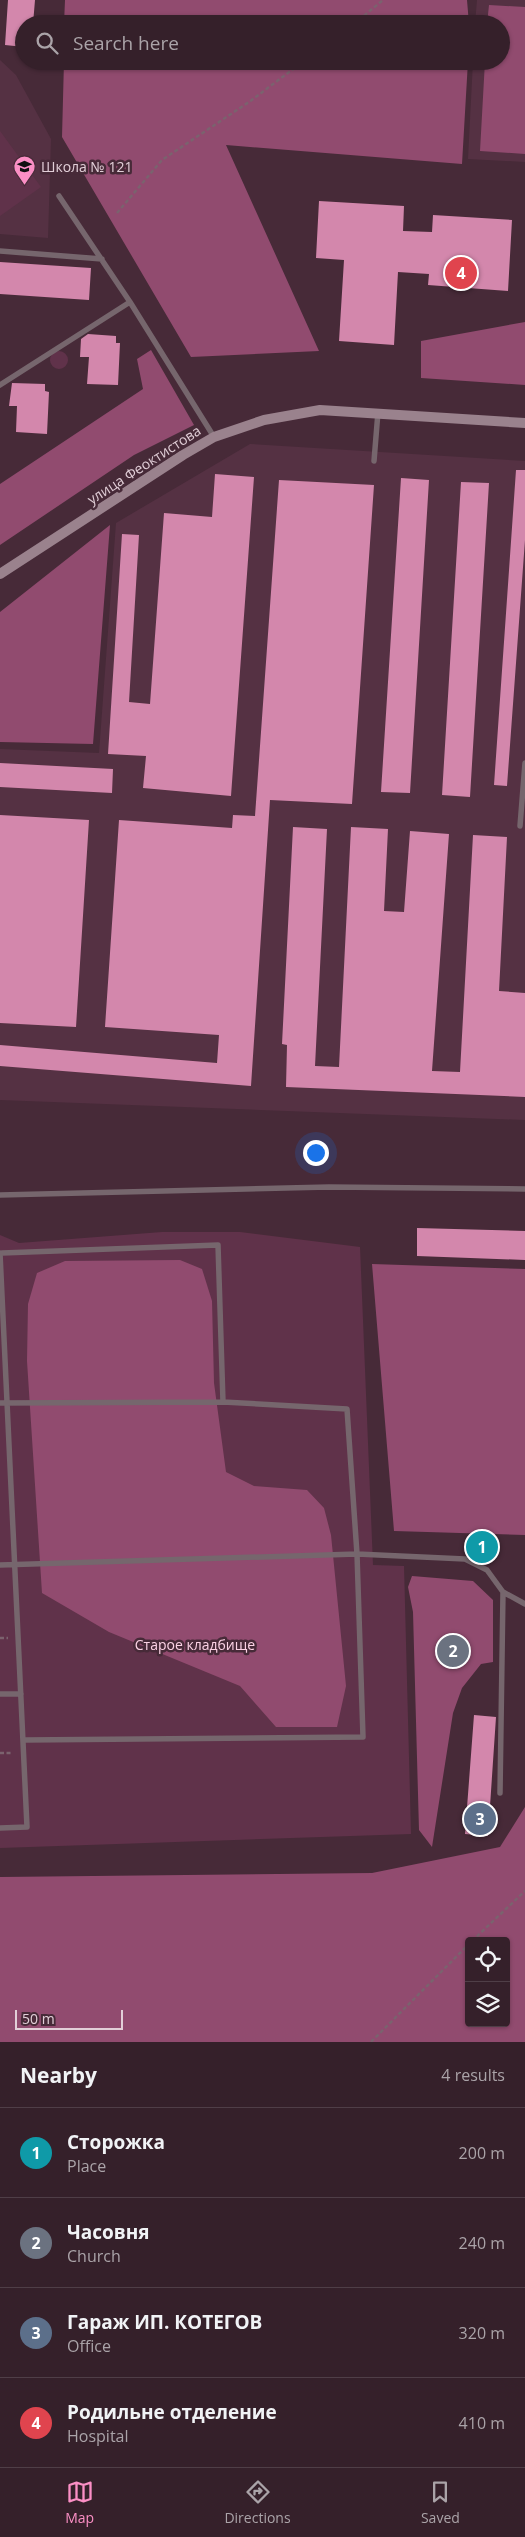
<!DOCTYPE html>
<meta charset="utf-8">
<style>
body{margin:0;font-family:"Open Sans",sans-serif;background:#402d36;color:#f1f3f6}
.controls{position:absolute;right:15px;bottom:15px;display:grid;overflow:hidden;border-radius:5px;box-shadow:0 1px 4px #0004}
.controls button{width:45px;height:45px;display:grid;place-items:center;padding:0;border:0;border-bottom:1px solid #4f3e47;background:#35202a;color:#f1f3f6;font:25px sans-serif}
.scale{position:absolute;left:15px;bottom:12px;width:108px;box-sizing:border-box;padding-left:5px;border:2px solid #e2cfd8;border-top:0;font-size:14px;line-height:18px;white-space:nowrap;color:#e2cfd8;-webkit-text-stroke:4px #472a38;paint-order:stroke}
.you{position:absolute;left:315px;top:1152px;width:18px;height:18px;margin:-12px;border:4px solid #fff;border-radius:50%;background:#1a73e8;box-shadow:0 0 0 8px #1a73e833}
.badge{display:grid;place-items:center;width:32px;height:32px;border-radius:50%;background:#fb8fc5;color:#fff;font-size:16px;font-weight:700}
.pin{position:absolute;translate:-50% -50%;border:2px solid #fff;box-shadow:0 1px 5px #0006}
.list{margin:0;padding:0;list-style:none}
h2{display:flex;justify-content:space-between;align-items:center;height:65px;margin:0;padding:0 20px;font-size:21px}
h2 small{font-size:16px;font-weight:400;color:#aaa3a8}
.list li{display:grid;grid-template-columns:32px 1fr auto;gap:15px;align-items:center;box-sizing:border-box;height:90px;padding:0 20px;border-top:1px solid #4f3e47}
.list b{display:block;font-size:19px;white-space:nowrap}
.list p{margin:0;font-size:16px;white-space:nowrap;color:#aaa3a8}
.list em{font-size:16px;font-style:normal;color:#aaa3a8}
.icon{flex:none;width:28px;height:28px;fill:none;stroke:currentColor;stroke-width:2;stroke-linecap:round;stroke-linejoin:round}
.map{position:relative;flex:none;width:525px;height:2042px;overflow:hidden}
.search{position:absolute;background:#35202a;box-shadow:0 1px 4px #0004;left:15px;right:15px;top:15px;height:55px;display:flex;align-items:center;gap:12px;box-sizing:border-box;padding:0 18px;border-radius:28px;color:#aaa3a8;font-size:19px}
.sheet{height:425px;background:#35202a}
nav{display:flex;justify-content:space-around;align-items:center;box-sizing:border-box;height:70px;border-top:1px solid #4f3e47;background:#35202a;font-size:14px;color:#aaa3a8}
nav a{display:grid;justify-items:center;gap:2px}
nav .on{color:#fb8fc5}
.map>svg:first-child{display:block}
.built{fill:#553143}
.green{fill:#60324a}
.forest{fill:#914b6f;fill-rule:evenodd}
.building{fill:#d387ac}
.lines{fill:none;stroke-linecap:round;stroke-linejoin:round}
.path{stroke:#7b626e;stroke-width:2.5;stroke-dasharray:4 2.5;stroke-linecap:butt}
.lane{stroke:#76666d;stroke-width:5.5}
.secondary{stroke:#9a828d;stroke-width:10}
.labels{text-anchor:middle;stroke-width:5;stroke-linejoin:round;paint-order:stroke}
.poi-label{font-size:14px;fill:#e2cfd8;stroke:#472a38;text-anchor:start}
.street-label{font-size:14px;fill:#e2cfd8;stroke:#472a38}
.park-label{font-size:14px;fill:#fcd2e5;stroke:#472a38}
</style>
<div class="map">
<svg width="525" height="2042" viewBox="0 0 525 2042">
<rect width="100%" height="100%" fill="#472a38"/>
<path class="built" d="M477,0H525V162L468,159L473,61H501V24H475Z
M0,60L16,75L51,139L48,238L0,234Z
M250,444L525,461V1120L0,1100V749L99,753L116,523Z"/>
<path class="green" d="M0,131L41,187L0,216Z
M50 360a9 9 0 1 1 18 0a9 9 0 1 1-18 0Z
M162,1232H240L360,1247L373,1565L404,1566L411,1834L0,1848V1235L19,1243Z"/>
<path class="forest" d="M65,0H467L469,24H64Z
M489,5L525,7V154L480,151L485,61H501V24H487Z
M64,61H468L462,164L226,145L319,351L191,357L62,137Z
M525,322V385L421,378V341Z
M151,350L194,425L134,455L0,545V484L143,389L137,359Z
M110,525L93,744L0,742V612Z
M180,1260L202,1269L212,1301L214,1383L226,1472L254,1486L307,1490L324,1508L331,1535L346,1686L337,1727H276L240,1686L109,1632L42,1593L27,1361L28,1304L37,1273L65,1261Z
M372,1264L525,1269V1535L394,1531Z
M412,1576L473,1581L493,1600V1662L481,1664L462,1688L453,1713L432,1847L419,1830L413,1612L408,1587Z
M525,1807V2042H0V1877L372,1873L500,1847ZM469,1941H506V2023H469Z"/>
<path class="building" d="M8,0H35L33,24H24V47L5,45Z
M319,201L404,206L403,231L432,232L433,215L512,220L508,291L428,285L429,274L398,272L394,345L339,341L344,260L316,258Z
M0,262L91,268L89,300L0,294Z
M88,334L116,336V343H120L118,385L87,384L89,357H80L81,339Z
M12,383L45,384V391L49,392L47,434L16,432L17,406H9Z
M516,470H525V540L507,786L494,785Z
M215,474L254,477L231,796L143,788L146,756L108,754L122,534L139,535L129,702L150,704L164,513L212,517Z
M401,478L429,480L410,793L381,792Z
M279,480L374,485L352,804L270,800L251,1086L0,1066V1045L217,1063L219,1035L105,1027L119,820L232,828L233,815L255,816Z
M461,482L489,483L470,797L442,795Z
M0,763L113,769L112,793L0,787Z
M0,815L89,820L76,1027L0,1023Z
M293,827L327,829L315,1066L339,1067L351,827L388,829L384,911L404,912L410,831L449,834L432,1071L460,1072L473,835L507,837L499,991L525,993V1097L286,1087L287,1045L282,1044Z
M417,1228L525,1231V1260L417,1256Z
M474,1715L496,1717L488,1836L465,1834Z"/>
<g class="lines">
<path class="path" d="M354,24L383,0
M117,213L162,160L249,102L304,61
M0,1638H8
M0,1753H13
M472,1941L525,1891
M371,2042L469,1944"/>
<path class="lane" d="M59,196L130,302L214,437
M0,251L102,259
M0,385L130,302
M374,461L378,412
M520,826L525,763
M0,1195L329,1187L525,1189
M0,1253L27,1827L0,1828
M2,1253L218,1245L223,1402
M0,1403L223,1402L347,1409L357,1554L363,1737L25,1740
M0,1565L357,1554L465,1559L487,1570L503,1592L525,1604
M0,1694H21
M500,1793L503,1592"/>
<path class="secondary" d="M0,574L183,455L214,437L264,420L320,410L525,423"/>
</g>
<defs>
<symbol id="school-pin" viewBox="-11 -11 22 30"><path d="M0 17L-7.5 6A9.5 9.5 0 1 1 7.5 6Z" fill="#fb8fc5" stroke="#472a38"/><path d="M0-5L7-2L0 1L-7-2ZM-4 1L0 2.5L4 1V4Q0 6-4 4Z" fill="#111"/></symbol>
</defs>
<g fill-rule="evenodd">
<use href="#school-pin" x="12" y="154" width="25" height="34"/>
</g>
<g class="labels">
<g class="poi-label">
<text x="41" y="172">Школа № 121</text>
</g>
<g class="street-label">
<text transform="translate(144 465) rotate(-33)" y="5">улица Феоктистова</text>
</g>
<g class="park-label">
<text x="195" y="1650">Старое кладбище</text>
</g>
</g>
</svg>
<div class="controls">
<button><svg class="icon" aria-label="locate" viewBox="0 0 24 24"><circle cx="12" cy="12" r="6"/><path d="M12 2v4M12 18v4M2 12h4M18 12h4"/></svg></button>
<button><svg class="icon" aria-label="layers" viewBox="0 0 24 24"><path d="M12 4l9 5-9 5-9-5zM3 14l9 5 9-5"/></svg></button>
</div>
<div class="scale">50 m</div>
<div class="you"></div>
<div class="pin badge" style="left:482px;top:1547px;background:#0f9aa8">1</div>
<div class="pin badge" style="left:453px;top:1651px;background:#6b7280">2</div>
<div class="pin badge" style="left:480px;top:1819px;background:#5c6f8a">3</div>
<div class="pin badge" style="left:461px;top:273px;background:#e0444e">4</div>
<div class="search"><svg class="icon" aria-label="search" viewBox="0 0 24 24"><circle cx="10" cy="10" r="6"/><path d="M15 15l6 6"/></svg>Search here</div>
</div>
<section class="sheet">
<h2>Nearby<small>4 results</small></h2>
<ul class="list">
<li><span class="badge" style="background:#0f9aa8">1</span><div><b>Сторожка</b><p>Place</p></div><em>200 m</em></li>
<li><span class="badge" style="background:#6b7280">2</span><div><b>Часовня</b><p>Church</p></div><em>240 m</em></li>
<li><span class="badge" style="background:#5c6f8a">3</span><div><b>Гараж ИП. КОТЕГОВ</b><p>Office</p></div><em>320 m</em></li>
<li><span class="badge" style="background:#e0444e">4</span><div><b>Родильне отделение</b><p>Hospital</p></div><em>410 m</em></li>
</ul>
</section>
<nav>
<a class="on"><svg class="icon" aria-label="map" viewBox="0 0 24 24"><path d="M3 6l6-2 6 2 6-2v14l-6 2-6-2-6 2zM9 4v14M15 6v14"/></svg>Map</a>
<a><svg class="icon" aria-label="directions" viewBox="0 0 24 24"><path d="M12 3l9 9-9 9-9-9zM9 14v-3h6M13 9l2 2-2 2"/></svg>Directions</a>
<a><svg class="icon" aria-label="saved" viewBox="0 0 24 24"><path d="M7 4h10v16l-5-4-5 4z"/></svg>Saved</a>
</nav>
